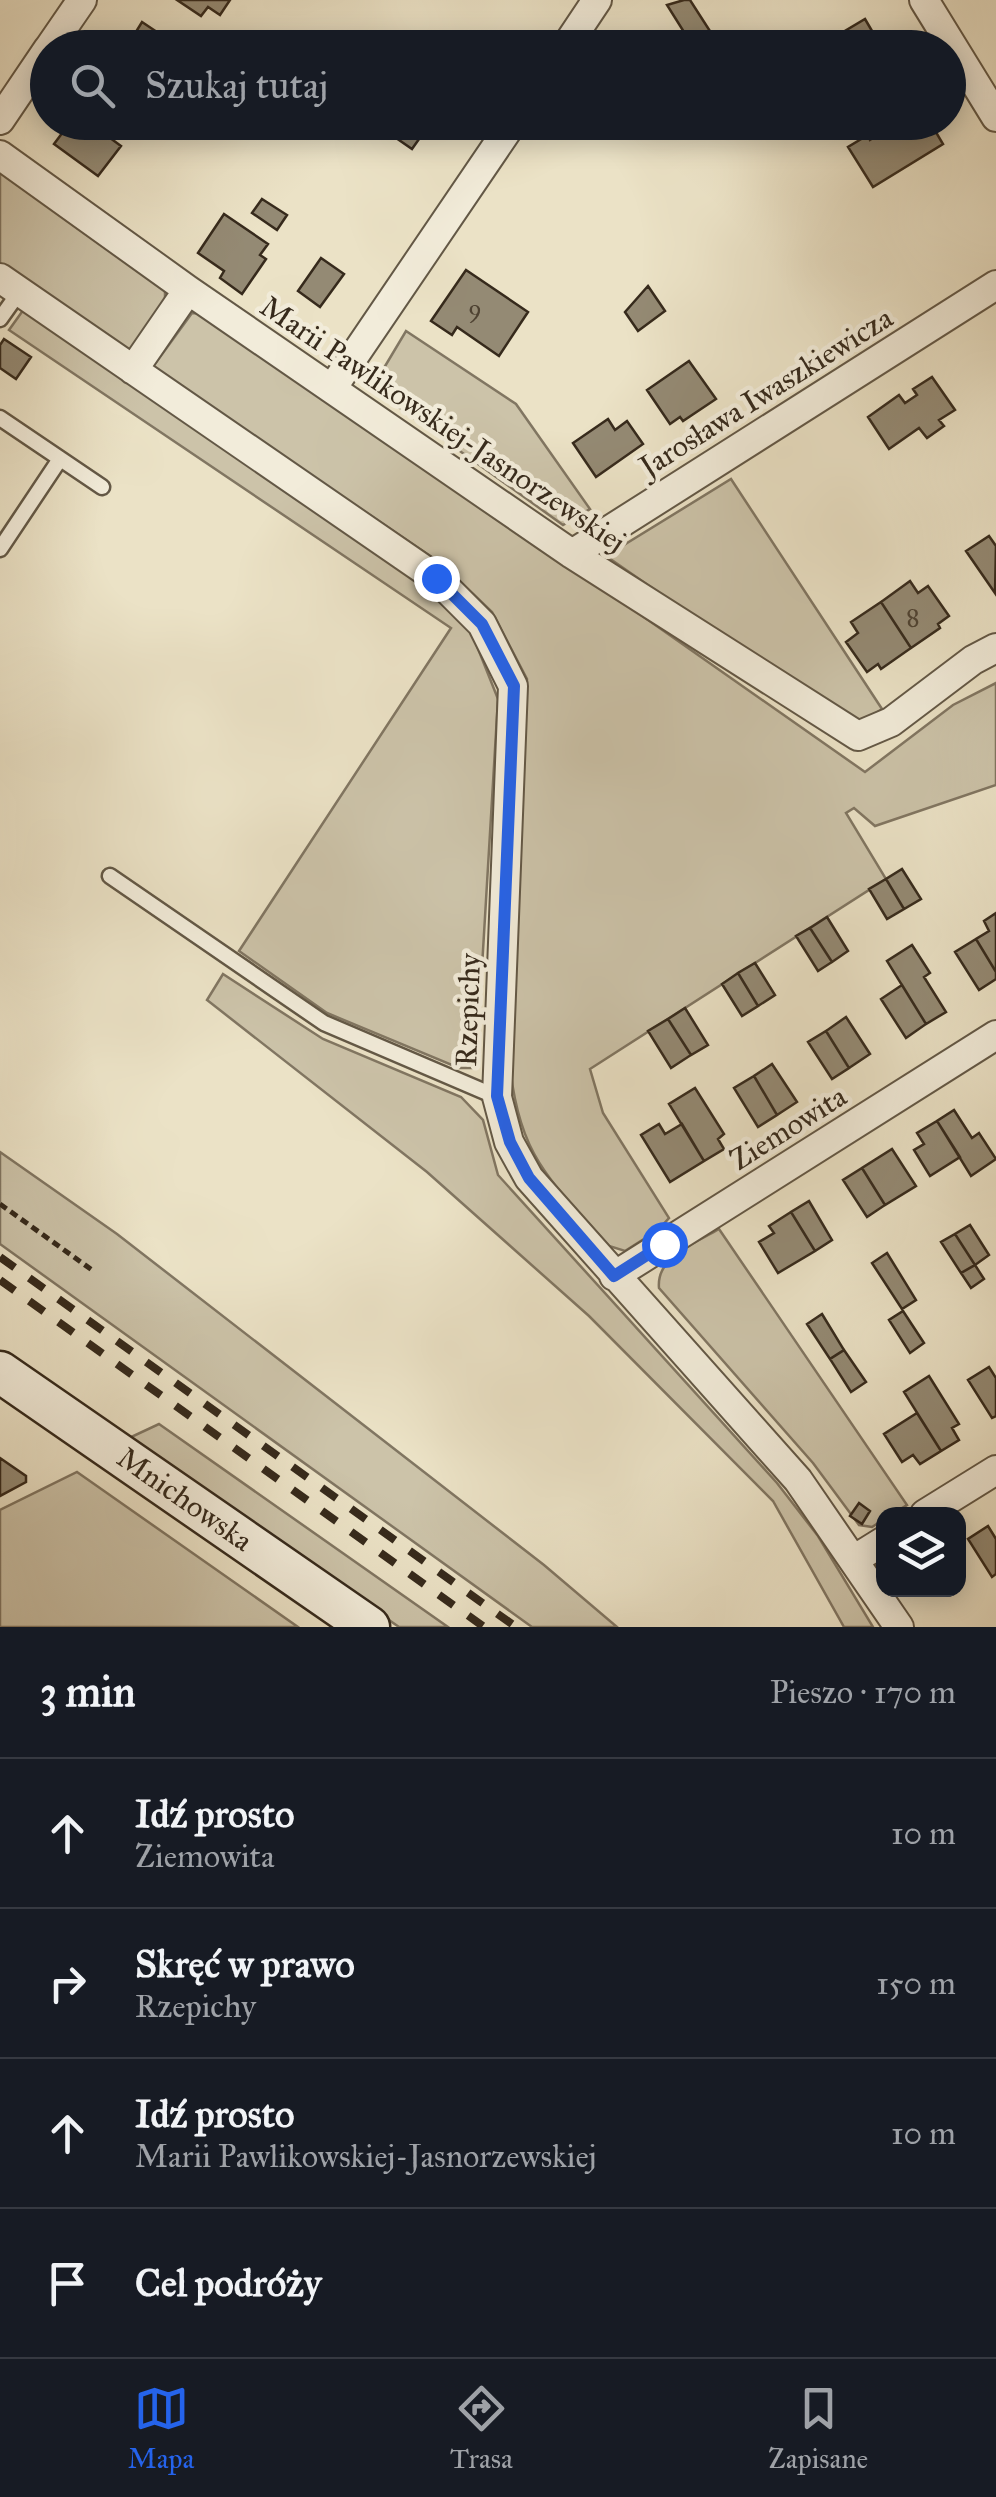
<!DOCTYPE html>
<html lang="pl">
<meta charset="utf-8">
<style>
body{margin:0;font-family:"IM FELL Great Primer",serif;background:#242831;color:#f1f3f6}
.controls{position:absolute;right:30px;bottom:30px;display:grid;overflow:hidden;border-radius:20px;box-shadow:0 5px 25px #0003}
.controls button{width:90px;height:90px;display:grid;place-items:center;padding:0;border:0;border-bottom:2px solid #363941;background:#171b24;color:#f1f3f6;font:50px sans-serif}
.stop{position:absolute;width:30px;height:30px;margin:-22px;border:8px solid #2563eb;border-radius:50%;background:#fff}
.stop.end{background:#2563eb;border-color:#fff;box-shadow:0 2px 10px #0008}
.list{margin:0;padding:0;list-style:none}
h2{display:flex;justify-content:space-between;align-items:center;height:130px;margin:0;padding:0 40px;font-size:42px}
h2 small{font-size:32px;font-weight:400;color:#9ea1a6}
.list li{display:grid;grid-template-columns:65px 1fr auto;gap:30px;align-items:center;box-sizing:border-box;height:150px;padding:0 40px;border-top:2px solid #363941}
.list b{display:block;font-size:38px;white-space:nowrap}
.list p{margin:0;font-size:32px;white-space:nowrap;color:#9ea1a6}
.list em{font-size:32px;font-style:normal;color:#9ea1a6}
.icon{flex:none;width:55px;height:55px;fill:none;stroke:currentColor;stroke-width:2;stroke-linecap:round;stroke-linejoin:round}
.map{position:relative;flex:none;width:996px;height:1627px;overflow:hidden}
.search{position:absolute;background:#171b24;box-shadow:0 5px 25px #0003;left:30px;right:30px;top:30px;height:110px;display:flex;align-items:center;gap:25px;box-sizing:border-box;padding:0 35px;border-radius:55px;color:#9ea1a6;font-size:38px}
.sheet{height:730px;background:#171b24}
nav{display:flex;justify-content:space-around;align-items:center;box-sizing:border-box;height:140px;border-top:2px solid #363941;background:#171b24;font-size:28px;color:#9ea1a6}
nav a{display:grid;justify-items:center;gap:5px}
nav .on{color:#2563eb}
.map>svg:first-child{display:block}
.green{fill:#ccc3a9;stroke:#817662;stroke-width:2.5}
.building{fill:#948a74;stroke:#362a1c;stroke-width:2.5}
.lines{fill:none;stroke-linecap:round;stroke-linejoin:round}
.lane-casing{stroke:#635846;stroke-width:19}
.street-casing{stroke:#635846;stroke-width:32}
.secondary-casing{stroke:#362a1c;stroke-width:45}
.path{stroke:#362a1c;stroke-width:5;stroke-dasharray:8 5;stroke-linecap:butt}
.lane{stroke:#f2ecda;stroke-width:14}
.street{stroke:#f2ecda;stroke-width:28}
.secondary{stroke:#f2ecda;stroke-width:40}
.rail{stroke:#362a1c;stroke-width:8;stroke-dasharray:18 18;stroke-linecap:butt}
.route{stroke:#2563eb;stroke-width:12}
.labels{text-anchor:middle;stroke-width:9;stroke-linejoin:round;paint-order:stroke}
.number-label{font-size:25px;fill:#4e4232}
.street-label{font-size:30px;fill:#362a1c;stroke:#f2ecda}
</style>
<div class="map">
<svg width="996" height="1627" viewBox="0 0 996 1627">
<rect width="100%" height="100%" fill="#ebe2c6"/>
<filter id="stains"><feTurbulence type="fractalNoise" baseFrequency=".002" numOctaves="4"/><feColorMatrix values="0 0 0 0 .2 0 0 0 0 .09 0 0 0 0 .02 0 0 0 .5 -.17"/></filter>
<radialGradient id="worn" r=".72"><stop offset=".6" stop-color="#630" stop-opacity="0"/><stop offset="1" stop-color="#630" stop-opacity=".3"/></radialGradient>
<path class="green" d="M0,170L165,283V301L129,354L0,264Z
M24,309L421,582L469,626L498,699L476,1068H459L327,1013L239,951L451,628L9,330Z
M192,313L212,314L865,772L953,705L996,683V785L875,826L854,808L846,813L886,879L590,1069L603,1113L669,1218L658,1230L625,1251L609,1246C547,1177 517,1154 509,1056L527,679L492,612L442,564L152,368Z
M406,331L516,404L590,509L563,525L372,388Z
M731,479L882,709L854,728L606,556Z
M223,974L323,1039L461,1097L483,1120L498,1175L777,1483L818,1536L873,1627H844L773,1501L589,1316L427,1172L207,1000Z
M0,1152L117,1234L544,1565L617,1627H532L0,1244Z
M719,1229L907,1505L892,1514H884L883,1520L872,1527L859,1525L813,1463L659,1288C656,1256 696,1243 719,1229Z
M159,1424L448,1627H399L129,1438Z
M77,1472L298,1627H0V1510Z"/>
<path class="building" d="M177,0H230L220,15L208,7L201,16Z
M684,0H690L717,42L713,48H694L667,5Z
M865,19L882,48H818V47Z
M142,22L169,40L164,48H126Z
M373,122H431L412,149Z
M898,122H930L943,144L873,187L848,147L868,135L870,140Z
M69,124L83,134L91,124L121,146L98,176L54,144Z
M262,199L287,215L277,230L252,213Z
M224,214L268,244L260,255L266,259L242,294L220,278L224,271L198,253Z
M321,258L344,274L320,307L298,291Z
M466,270L528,312L499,356L457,327L452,335L431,321Z
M648,286L665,311L638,331L625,312Z
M4,339L31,357L16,379L0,368V345Z
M689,361L716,399L683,421L680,417L670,424L647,390Z
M932,377L955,410L939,420L944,426L927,438L919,428L889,449L868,417L899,395L905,403L917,395L913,389Z
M608,419L615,430L627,421L643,444L596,477L573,443Z
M989,536L996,546L995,593L966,551Z
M910,581L918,593L928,586L949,616L938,624L940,628L911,648L881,602Z
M881,602L911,648L881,669L878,664L867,672L846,642L858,633L851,622Z
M902,869L921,899L904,909L886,879Z
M886,879L904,909L887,919L869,889Z
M996,913V972L976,939L989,931L984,921Z
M827,917L848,951L832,962L810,928Z
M810,928L832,962L818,971L796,936Z
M976,939L996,972V979L979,990L955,952Z
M912,945L930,973L924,977L946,1012L926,1024L887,961Z
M755,963L775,995L758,1006L738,973Z
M738,973L758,1006L742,1016L722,984Z
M902,985L926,1024L906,1038L881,999Z
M685,1008L708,1045L691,1055L668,1019Z
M846,1017L870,1054L849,1068L826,1031Z
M668,1019L691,1055L671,1068L648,1031Z
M826,1031L849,1068L832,1079L808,1042Z
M772,1064L797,1102L777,1115L754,1076Z
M754,1076L777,1115L758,1127L734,1088Z
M695,1088L724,1134L718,1139L724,1149L704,1161L669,1104Z
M954,1110L972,1138L979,1133L996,1159L971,1176L937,1121Z
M937,1121L960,1157L930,1176L914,1150L924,1144L917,1133Z
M659,1124L665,1134L682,1124L704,1161L670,1182L641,1135Z
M892,1149L916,1186L885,1205L862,1168Z
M862,1168L885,1205L867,1217L843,1180Z
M809,1201L832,1240L815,1251L791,1212Z
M791,1212L815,1251L778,1273L759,1242L774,1233L769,1226Z
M970,1225L989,1255L975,1265L955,1234Z
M955,1234L975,1265L961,1273L941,1242Z
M887,1253L916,1300L902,1309L872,1263Z
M975,1265L984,1279L971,1288L961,1273Z
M903,1311L924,1343L910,1353L889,1320Z
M822,1314L844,1350L830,1359L807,1324Z
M844,1350L866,1382L851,1392L830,1359Z
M989,1367L996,1378V1416L992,1418L968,1380Z
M929,1376L959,1424L952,1428L959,1440L941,1451L904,1392Z
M917,1413L941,1451L920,1464L913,1455L902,1462L884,1434Z
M0,1458L26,1476V1482L0,1496Z
M859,1503L870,1511L862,1524L850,1516Z
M988,1526L996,1539V1574L992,1577L968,1539Z"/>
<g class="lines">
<defs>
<path id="lane" d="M0,319L20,291
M0,418L102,487
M0,549L60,459
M110,876L324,1023L497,1097"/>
<path id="street" d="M924,0L996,117
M49,48L82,0
M565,48L597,0
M0,120L48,49
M0,155L188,290L572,554L858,736L891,722L973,660L996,648
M0,278L436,578L482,624L513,686L497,1097L509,1142L529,1178L798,1480L899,1627
M133,370L188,290
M333,387L513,122
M572,554L996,285
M614,1276L996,1035
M925,1514L996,1470
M855,1559L884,1541"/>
<path id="secondary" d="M0,1372L369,1627"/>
</defs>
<use href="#lane" class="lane-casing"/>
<use href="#street" class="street-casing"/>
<use href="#secondary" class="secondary-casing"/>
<path class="path" d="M0,1204L92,1270"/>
<use href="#lane" class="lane"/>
<use href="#street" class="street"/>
<use href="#secondary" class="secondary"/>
<path class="rail" d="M0,1257L516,1627
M0,1280L484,1627"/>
</g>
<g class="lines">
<path class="route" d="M436,578L482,624L514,686L497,1096L510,1142L529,1178L614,1276L664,1244"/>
</g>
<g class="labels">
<g class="number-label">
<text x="475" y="317">9</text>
<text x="913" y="626">8</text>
</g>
<g class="street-label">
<text transform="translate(766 392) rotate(-32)" y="10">Jarosława Iwaszkiewicza</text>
<text transform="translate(443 424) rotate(34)" y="10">Marii Pawlikowskiej-Jasnorzewskiej</text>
<text transform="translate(468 1010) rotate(-88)" y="10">Rzepichy</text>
<text transform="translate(788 1128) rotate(-32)" y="10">Ziemowita</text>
<text transform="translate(185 1499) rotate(35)" y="10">Mnichowska</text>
</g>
</g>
<rect width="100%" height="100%" filter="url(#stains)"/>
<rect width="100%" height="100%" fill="url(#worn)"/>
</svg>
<div class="controls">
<button><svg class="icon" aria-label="layers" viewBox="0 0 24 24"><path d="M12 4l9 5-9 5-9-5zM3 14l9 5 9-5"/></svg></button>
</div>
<div class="stop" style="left:664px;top:1244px"></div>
<div class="stop end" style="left:436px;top:578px"></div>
<div class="search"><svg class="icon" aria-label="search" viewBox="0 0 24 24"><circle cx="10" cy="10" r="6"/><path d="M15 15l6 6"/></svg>Szukaj tutaj</div>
</div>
<section class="sheet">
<h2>3 min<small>Pieszo · 170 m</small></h2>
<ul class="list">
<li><svg class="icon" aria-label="ahead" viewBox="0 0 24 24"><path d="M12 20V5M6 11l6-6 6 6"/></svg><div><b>Idź prosto</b><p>Ziemowita</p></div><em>10 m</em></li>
<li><svg class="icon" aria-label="right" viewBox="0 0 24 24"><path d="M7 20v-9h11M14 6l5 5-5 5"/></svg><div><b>Skręć w prawo</b><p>Rzepichy</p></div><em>150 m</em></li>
<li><svg class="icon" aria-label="ahead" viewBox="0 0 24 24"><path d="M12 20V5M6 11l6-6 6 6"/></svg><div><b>Idź prosto</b><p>Marii Pawlikowskiej-Jasnorzewskiej</p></div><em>10 m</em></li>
<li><svg class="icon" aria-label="arrive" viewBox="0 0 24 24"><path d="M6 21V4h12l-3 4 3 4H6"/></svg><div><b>Cel podróży</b></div></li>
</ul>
</section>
<nav>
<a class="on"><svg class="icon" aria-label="map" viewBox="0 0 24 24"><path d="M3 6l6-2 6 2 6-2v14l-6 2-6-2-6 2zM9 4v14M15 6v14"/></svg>Mapa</a>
<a><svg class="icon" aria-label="directions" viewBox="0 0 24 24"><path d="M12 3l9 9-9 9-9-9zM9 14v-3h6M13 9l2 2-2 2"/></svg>Trasa</a>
<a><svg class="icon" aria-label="saved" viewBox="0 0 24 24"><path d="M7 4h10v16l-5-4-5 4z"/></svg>Zapisane</a>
</nav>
